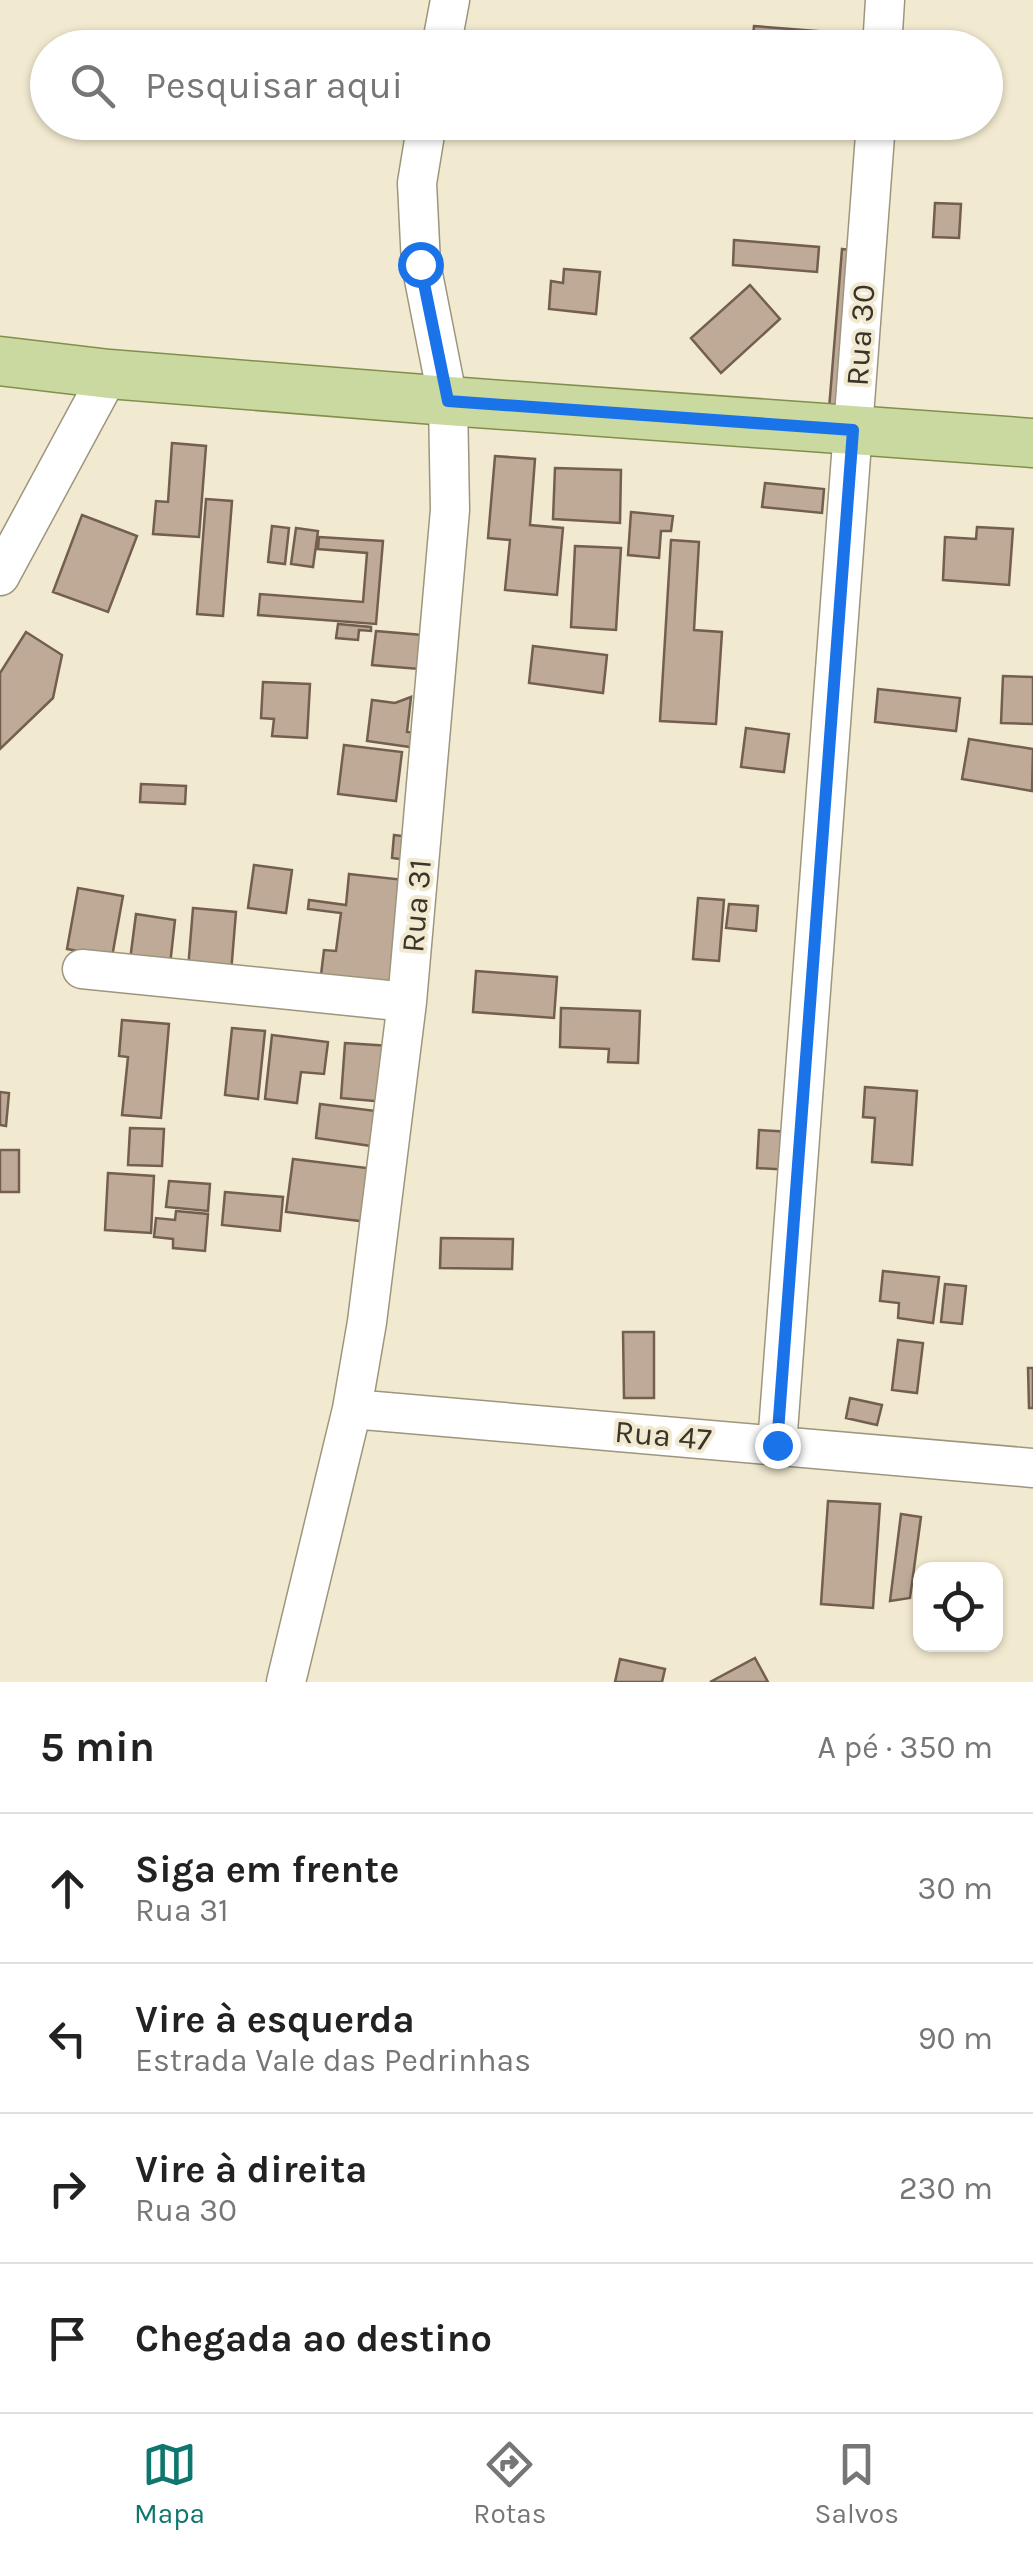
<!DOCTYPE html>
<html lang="pt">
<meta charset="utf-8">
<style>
body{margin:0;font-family:Karla,sans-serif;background:#f6f6f6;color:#222}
.controls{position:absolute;right:30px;bottom:30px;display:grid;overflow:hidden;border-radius:20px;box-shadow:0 2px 8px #0004}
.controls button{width:90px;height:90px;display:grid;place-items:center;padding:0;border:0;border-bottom:2px solid #e0e0e0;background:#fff;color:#222;font:50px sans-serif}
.stop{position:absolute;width:30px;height:30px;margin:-22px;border:8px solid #1a73e8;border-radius:50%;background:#fff}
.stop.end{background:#1a73e8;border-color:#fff;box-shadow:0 2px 10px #0008}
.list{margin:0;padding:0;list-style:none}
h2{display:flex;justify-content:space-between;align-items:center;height:130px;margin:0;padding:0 40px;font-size:42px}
h2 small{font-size:32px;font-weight:400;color:#767676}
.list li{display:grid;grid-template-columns:65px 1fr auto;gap:30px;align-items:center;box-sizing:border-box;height:150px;padding:0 40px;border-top:2px solid #e0e0e0}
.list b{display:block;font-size:38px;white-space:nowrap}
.list p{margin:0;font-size:32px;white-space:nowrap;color:#767676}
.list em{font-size:32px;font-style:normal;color:#767676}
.icon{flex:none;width:55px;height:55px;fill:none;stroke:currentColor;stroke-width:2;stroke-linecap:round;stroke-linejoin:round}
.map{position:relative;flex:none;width:1033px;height:1682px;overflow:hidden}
.search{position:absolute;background:#fff;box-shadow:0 2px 8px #0004;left:30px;right:30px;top:30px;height:110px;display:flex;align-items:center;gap:25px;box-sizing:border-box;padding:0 35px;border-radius:55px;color:#767676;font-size:38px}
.sheet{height:730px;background:#fff}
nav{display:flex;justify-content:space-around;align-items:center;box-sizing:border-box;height:140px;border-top:2px solid #e0e0e0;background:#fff;font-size:28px;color:#767676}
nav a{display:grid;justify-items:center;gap:5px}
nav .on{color:#0f766e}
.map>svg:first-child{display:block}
.building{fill:#bfa997;stroke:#735f4f;stroke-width:2.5}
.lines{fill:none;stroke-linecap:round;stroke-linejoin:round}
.minor-casing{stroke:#9d957d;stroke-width:41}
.major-casing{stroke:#808f4d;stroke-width:51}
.minor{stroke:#fff;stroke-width:38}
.major{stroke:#cad9a0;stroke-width:48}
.route{stroke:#1a73e8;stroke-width:12}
.labels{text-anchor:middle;stroke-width:8;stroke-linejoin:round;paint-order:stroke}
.street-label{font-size:32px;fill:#39352b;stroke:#f2ead0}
</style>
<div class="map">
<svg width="1033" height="1682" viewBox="0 0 1033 1682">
<rect width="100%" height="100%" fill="#f2ead0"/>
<path class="building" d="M754,26L867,35L866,48H752Z
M601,122H641L640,138L601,136Z
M935,203L961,204L959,238L933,237Z
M734,240L819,247L817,272L733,265Z
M842,249L861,251L848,410L829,409Z
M564,269L600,272L596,314L549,309L551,281L563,283Z
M750,285L780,319L721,373L691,338Z
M172,443L206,446L199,537L153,534L156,501L168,502Z
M495,456L535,459L530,525L563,528L557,595L505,590L510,540L488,538Z
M555,468L621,470L620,523L553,519Z
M765,483L824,489L822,513L762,507Z
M206,499L232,501L223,616L197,614Z
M631,512L673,516L671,531H661L659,558L628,555Z
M82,515L137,536L108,612L53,592Z
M272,526L289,528L285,564L268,562Z
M977,527L1013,529L1009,585L943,580L945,537L976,539Z
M296,528L318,531L313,567L291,564Z
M319,537L383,541L376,624L258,615L260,594L363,602L367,553L318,549Z
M671,540L699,542L694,630L722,632L716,724L660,721Z
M575,546L621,548L616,630L571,627Z
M338,624L371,627V631L359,630L358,640L336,638Z
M376,631L422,635L419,669L372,665Z
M26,632L62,655L53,698L0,749V673Z
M533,646L607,655L603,693L529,683Z
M1003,676L1033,677V724L1001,723Z
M263,682L310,684L307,738L272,736L274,719L261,718Z
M878,689L960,698L956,731L875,722Z
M411,697L407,732L426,734L424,749L367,741L372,700L395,703Z
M746,728L789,734L784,772L741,767Z
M969,739L1033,749L1032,791L962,779Z
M344,745L402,752L396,801L338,794Z
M141,784L186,786L185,804L140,802Z
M394,835L418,838L415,861L392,858Z
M254,865L292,870L286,913L248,908Z
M349,874L405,880L394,976L387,991L320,983L324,950L336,951L341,913L308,909L309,900L346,905Z
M78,888L123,896L112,957L67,949Z
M698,898L724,900L719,961L693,959Z
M729,904L758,906L756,931L726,928Z
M193,908L236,912L231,973L188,969Z
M136,914L175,920L170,965L130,960Z
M476,971L557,977L554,1018L473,1012Z
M561,1008L640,1011L638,1063L608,1062L609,1049L560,1047Z
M122,1020L169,1024L161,1118L122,1115L128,1057L119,1056Z
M232,1028L265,1031L258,1099L225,1095Z
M272,1035L328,1042L324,1074L301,1072L297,1103L265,1099Z
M345,1043L390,1046L385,1102L341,1098Z
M865,1087L917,1091L912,1165L872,1162L875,1118L863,1117Z
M0,1092L9,1093L6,1126L0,1125Z
M320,1104L376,1111L371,1146L316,1138Z
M130,1128L164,1129L162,1166L128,1165Z
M759,1130L793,1132L791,1170L757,1168Z
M0,1150H19V1192H0Z
M293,1159L375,1169L368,1222L286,1212Z
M108,1173L154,1176L151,1233L105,1230Z
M169,1181L210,1184L208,1211L166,1207Z
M225,1192L283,1197L280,1231L222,1225Z
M176,1211L208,1214L205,1251L173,1248V1239L154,1237L156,1218L175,1220Z
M441,1238L513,1239L512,1269L440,1268Z
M883,1271L939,1277L933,1323L898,1318L899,1303L880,1301Z
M945,1284L966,1286L962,1324L941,1322Z
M623,1332H654V1398H624Z
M898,1340L923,1343L917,1393L892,1390Z
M1028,1368H1033V1408H1029Z
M850,1398L882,1405L877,1425L846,1418Z
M828,1501L880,1504L873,1608L821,1604Z
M901,1514L921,1517L910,1598L890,1601Z
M755,1658L768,1682H710Z
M620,1659L665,1669L662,1682H615Z"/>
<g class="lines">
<defs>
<path id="minor" d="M441,48L450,0
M882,48L885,0
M0,576L109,374
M82,969L407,1002
M352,1409L1033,1468
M777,1445L876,122
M286,1682L352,1409L367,1322L407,1002L450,510L448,401L421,264L417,183L427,122"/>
<path id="major" d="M0,361L109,374L448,401L1033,443"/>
</defs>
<use href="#minor" class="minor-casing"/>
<use href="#major" class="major-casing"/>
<use href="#minor" class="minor"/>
<use href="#major" class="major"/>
</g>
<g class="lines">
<path class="route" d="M420,264L448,401L853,430L777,1445"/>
</g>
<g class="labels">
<g class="street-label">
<text transform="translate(860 335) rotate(-86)" y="11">Rua 30</text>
<text transform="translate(416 906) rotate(-85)" y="11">Rua 31</text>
<text transform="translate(663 1435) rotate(5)" y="11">Rua 47</text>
</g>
</g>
</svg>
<div class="controls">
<button><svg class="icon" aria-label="locate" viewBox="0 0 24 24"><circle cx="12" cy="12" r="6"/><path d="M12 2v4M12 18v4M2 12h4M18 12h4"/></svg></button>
</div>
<div class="stop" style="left:420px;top:264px"></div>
<div class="stop end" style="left:777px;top:1445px"></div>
<div class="search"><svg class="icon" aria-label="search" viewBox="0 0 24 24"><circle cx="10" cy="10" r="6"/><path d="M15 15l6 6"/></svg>Pesquisar aqui</div>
</div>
<section class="sheet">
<h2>5 min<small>A pé · 350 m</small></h2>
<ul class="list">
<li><svg class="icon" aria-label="ahead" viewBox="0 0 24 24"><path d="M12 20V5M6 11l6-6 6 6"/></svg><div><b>Siga em frente</b><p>Rua 31</p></div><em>30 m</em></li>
<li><svg class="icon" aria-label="left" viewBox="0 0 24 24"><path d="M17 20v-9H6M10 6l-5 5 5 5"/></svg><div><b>Vire à esquerda</b><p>Estrada Vale das Pedrinhas</p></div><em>90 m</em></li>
<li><svg class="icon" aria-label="right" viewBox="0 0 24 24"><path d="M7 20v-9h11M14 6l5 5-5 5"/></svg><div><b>Vire à direita</b><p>Rua 30</p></div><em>230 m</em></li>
<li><svg class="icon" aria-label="arrive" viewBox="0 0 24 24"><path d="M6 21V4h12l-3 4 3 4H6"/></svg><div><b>Chegada ao destino</b></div></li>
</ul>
</section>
<nav>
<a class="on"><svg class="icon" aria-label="map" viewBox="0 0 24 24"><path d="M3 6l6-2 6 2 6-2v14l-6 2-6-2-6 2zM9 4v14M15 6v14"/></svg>Mapa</a>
<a><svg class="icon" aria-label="directions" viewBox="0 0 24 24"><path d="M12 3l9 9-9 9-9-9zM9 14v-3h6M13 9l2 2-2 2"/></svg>Rotas</a>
<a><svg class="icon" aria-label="saved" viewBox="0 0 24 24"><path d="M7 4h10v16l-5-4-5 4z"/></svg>Salvos</a>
</nav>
